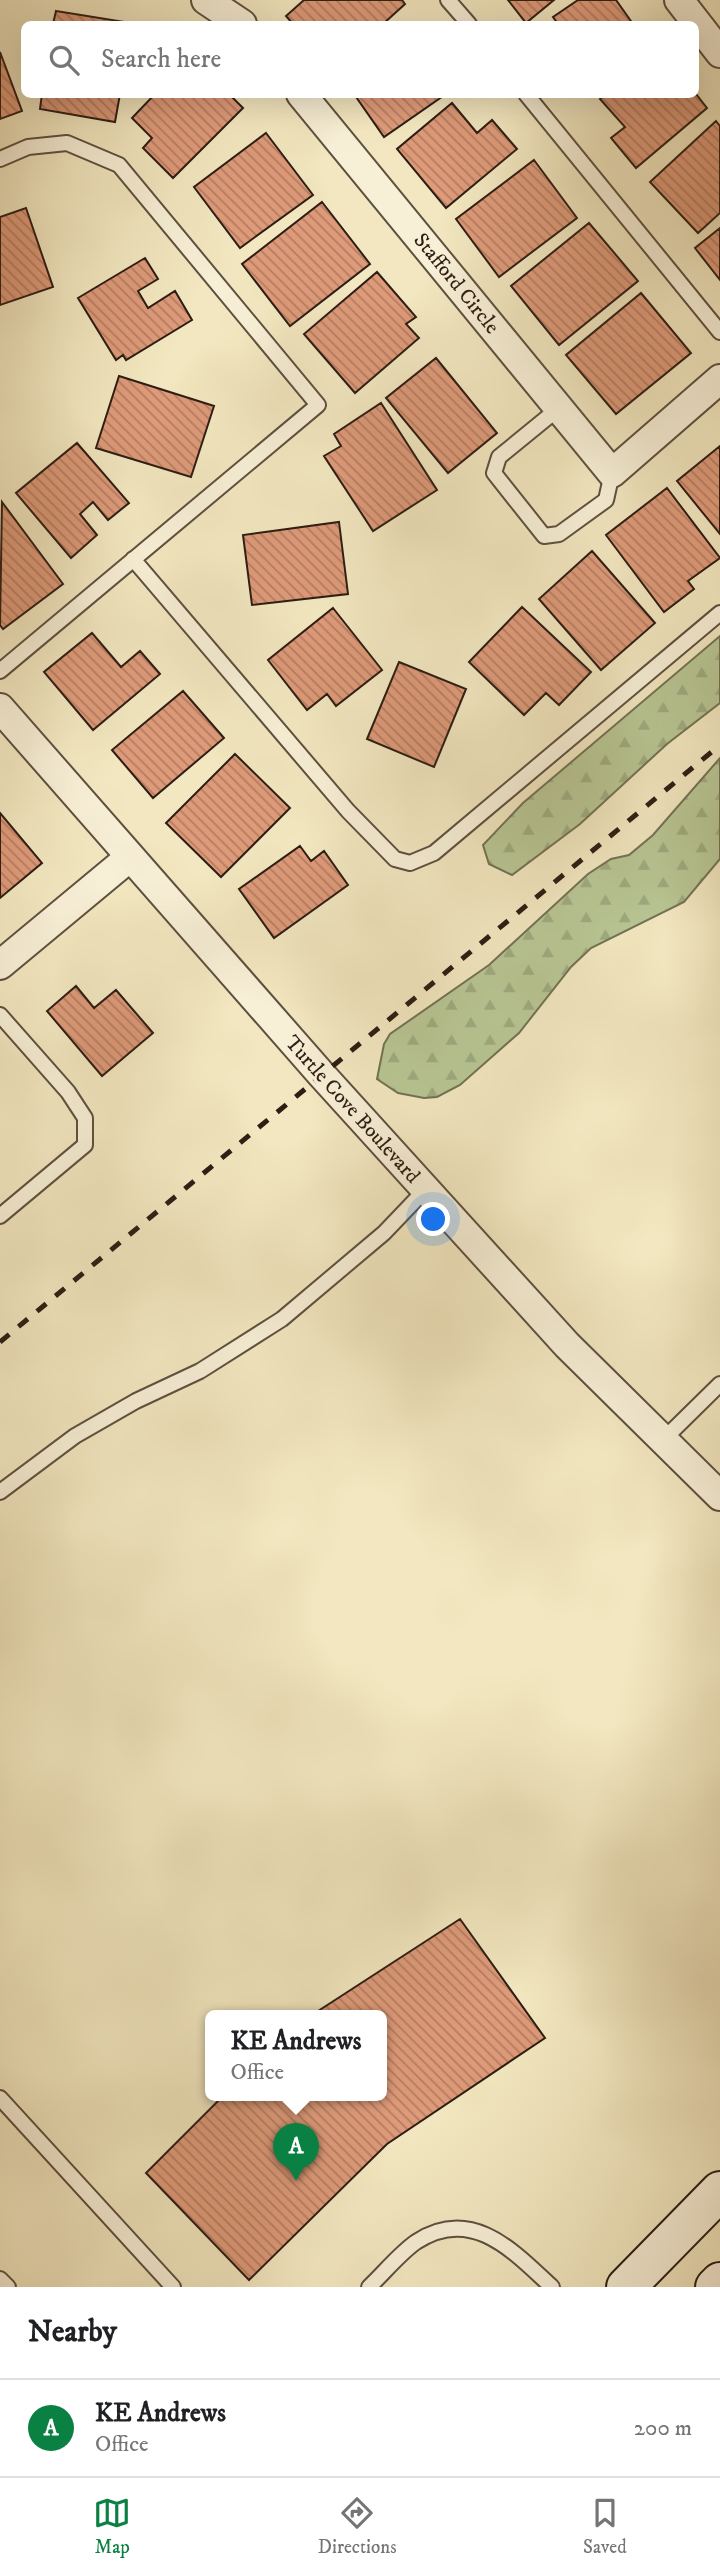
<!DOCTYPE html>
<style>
body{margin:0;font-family:"IM FELL DW Pica",serif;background:#f2f2f2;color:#202124}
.you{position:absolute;left:434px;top:1220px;width:24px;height:24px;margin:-18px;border:5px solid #fff;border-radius:50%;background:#1a73e8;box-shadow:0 0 0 10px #1a73e833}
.badge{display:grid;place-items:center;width:46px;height:46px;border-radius:50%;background:#0b8043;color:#fff;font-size:23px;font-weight:700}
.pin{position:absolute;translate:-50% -58px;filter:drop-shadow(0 2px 4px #0008)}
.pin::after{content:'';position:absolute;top:37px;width:24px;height:21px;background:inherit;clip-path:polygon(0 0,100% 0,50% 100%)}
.popup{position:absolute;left:205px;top:2010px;width:182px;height:91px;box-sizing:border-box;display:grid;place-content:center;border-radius:10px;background:#fff;filter:drop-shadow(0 2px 5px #0005);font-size:23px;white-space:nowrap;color:#757577}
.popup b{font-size:26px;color:#202124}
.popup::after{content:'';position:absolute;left:50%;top:100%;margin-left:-14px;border:14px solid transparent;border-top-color:#fff}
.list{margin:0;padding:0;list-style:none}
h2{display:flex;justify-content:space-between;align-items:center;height:91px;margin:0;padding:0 28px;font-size:30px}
h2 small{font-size:23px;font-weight:400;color:#757577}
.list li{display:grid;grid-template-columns:46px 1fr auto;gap:21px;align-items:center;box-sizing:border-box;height:98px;padding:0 28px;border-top:2px solid #e0e0e0}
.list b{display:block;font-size:26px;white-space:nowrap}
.list p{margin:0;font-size:23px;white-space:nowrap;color:#757577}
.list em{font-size:23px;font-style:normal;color:#757577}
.icon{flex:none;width:38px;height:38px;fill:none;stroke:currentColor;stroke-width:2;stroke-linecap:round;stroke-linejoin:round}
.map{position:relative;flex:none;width:720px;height:2287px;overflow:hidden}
.search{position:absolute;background:#fff;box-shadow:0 7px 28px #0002;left:21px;right:21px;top:21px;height:77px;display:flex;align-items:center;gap:18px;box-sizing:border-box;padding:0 24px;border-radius:10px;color:#757577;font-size:26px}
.sheet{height:189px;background:#fff}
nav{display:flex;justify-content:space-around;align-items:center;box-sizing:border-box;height:98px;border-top:2px solid #e0e0e0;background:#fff;font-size:19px;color:#757577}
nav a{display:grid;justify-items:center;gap:4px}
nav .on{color:#0b8043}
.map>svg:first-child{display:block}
.forest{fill:url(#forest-firs);stroke:#727254;stroke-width:2}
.building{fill:url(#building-back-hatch);stroke:#2d1d14;stroke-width:2}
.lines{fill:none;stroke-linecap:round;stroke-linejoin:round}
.lane-casing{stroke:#5e503f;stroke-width:18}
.street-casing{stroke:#5e503f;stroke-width:32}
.secondary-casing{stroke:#2d1d14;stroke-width:42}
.lane{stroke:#f7efd6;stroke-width:14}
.street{stroke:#f7efd6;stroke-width:28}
.secondary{stroke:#f7efd6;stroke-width:38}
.rail{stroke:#2d1d14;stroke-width:5;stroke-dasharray:12 12;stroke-linecap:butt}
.labels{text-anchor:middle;stroke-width:7;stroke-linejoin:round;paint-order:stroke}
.street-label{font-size:21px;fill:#2d1d14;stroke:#f7efd6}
</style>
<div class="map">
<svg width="720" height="2287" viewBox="0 0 720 2287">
<defs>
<pattern id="forest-firs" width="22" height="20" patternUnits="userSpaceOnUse" patternTransform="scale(1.75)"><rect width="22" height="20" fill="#b8c694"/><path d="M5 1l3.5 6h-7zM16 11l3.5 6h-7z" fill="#9eaa7f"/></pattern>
<pattern id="building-back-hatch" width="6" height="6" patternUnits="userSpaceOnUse" patternTransform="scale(1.75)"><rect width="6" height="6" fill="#de9a79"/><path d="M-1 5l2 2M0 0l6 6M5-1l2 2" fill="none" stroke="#b47d62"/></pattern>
</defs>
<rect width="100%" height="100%" fill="#f2e7c0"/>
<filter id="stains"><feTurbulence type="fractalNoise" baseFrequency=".00286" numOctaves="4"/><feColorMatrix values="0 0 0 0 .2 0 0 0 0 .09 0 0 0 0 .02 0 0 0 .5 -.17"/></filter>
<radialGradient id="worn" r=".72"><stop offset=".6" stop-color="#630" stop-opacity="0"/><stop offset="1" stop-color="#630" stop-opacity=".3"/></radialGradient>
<path class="forest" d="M720,636V703L667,744L580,824L512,875L489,864L483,845L523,803Z
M720,758V859L684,902L591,948L571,967L519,1033L460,1085L437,1097L424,1098L398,1093L377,1079L384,1044L390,1034L489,965L588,874L611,859L629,855L653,835Z"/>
<path class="building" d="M304,0H402L405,4L383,24H293L286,16Z
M508,0H554L526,23Z
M578,0H616L633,24H558L553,17Z
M56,11L131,23V24H53Z
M0,52L22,111L0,119Z
M42,94H120L115,122L40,109Z
M155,94H229L243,108L173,178L143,148L152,138L132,118Z
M354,94H446L384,137Z
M605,94H696L707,108L636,168L611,138L625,127L600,99Z
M452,103L477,133L492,120L517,149L446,208L397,149Z
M716,121L720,126V213L698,233L650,182Z
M266,133L313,195L240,248L194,187Z
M534,160L577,218L499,277L456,219Z
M322,202L370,264L290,326L242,264Z
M26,208L53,287L0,305V217Z
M589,223L638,281L559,345L511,286Z
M720,228V280L695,248Z
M145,258L158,279L138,291L148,308L175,291L192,320L126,360L123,355L116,360L78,298Z
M377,272L416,317L406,324L419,338L355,393L304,334Z
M641,293L691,353L616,414L566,355Z
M436,358L497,433L448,473L386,398Z
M119,376L214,406L191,477L96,448Z
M381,403L437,490L373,531L324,456L341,446L334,434Z
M77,443L129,503L108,520L93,502L80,514L97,535L71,558L16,493Z
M720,446V534L677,481Z
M667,488L720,558L688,581L694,589L664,612L606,535Z
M2,502L63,584L3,629L0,625Z
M339,522L348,594L252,605L243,535Z
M592,551L655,623L601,670L539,599Z
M522,607L591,672L559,705L546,693L524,715L469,662Z
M333,608L382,670L336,706L327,694L307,710L268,660Z
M92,633L121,667L140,651L160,674L93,730L44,672Z
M399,662L466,689L434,767L367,739Z
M183,691L224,738L153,798L112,750Z
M235,754L290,808L221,877L166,823Z
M0,813L42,863L0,898Z
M300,846L311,861L324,851L348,885L274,938L239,889Z
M76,986L94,1008L116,990L153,1033L102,1076L47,1011Z
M460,1919L545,2038L387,2144L249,2280L146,2173L224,2095H382V2015H312Z"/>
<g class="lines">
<defs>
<path id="lane" d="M448,0L469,24
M526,94L720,332
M0,159L28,147L67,143L119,165L318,405L0,671
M559,408L499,457L494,473L544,536L559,534L606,500L612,473
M133,559L348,811L395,859L410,863L434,853L720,613
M0,1015L68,1092L85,1118V1145L0,1216
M663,1440L720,1384
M0,1492L75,1436L136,1401L200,1371L282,1319L384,1233L426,1189
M0,2098L173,2287
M0,2279L8,2287
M369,2287C384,2273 399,2254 416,2242C472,2205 514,2252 552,2287"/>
<path id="street" d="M206,0L242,24
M679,0L720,53
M301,94L612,473L720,379
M0,708L321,1074L567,1345L720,1496
M0,965L130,857"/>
<path id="secondary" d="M626,2287L720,2191
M715,2287L720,2282"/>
</defs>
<use href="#lane" class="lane-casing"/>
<use href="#street" class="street-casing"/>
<use href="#secondary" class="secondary-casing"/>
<use href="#lane" class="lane"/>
<use href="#street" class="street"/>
<use href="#secondary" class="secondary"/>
<path class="rail" d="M0,1342L720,745"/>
</g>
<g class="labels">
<g class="street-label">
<text transform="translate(457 283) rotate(51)" y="7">Stafford Circle</text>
<text transform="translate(353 1109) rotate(48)" y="7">Turtle Cove Boulevard</text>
</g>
</g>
<rect width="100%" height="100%" filter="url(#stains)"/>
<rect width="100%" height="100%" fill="url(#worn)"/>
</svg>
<div class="you"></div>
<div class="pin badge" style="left:296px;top:2181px">A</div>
<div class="popup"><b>KE Andrews</b>Office</div>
<div class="search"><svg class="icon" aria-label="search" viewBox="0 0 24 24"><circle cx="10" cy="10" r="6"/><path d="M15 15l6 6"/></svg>Search here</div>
</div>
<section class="sheet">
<h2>Nearby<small></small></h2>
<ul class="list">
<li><span class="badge">A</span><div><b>KE Andrews</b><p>Office</p></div><em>200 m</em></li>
</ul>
</section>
<nav>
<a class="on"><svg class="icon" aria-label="map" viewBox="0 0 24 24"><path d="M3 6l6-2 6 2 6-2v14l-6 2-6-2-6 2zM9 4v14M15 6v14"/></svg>Map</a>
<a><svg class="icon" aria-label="directions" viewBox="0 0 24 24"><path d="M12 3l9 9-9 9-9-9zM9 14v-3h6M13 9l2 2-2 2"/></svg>Directions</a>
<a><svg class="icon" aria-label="saved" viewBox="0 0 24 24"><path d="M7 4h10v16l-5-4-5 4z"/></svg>Saved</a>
</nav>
